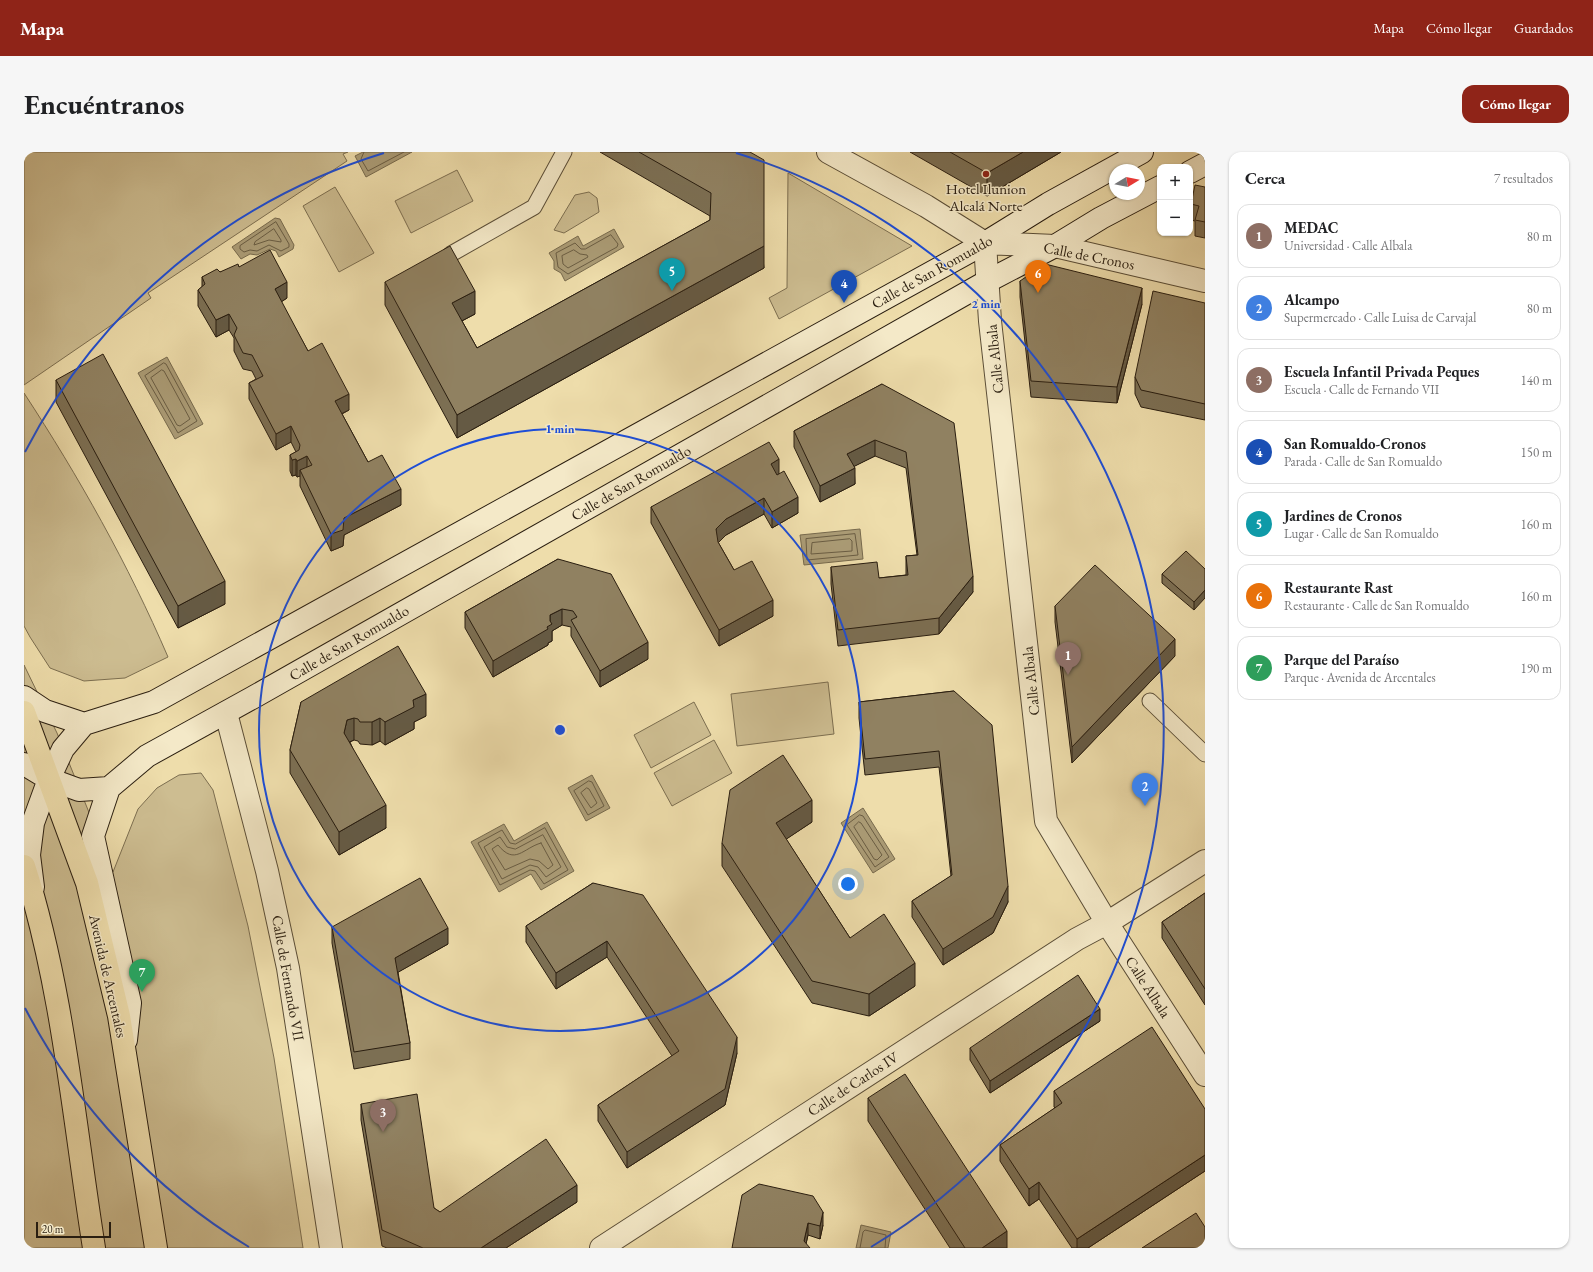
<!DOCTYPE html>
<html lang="es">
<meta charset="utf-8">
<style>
body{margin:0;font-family:"EB Garamond",serif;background:#f6f6f6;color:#202124}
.controls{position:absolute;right:12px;top:12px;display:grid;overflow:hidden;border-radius:8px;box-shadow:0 1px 3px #0004}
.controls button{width:36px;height:36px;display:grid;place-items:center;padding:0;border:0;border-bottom:1px solid #e0e0e0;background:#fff;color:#202124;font:20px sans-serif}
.compass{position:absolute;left:1085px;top:12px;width:36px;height:36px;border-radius:50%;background:#fff;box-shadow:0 1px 3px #0004;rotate:80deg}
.scale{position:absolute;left:12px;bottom:10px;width:75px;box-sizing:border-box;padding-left:4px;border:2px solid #2a1e10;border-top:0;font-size:11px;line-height:14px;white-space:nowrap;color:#2a1e10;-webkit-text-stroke:3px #f4e9c8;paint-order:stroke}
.you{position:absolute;left:824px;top:732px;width:14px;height:14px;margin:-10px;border:3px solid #fff;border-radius:50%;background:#1a73e8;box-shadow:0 0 0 6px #1a73e833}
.badge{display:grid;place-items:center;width:26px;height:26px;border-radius:50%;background:#8f2418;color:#fff;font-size:13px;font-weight:700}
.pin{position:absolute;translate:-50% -33px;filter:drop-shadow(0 1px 2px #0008)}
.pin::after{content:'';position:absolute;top:21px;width:14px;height:12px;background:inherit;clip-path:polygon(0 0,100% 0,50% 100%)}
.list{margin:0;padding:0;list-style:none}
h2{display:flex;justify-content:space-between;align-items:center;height:52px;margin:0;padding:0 16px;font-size:17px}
h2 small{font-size:13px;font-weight:400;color:#757577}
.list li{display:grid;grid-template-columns:26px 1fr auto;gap:12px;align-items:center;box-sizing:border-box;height:64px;margin:0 8px 8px;padding:0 8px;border:1px solid #e0e0e0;border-radius:12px}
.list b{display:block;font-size:15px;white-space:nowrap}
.list p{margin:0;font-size:13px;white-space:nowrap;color:#757577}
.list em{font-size:13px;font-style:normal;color:#757577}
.map{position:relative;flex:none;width:1181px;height:1096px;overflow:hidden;border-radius:12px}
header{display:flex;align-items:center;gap:24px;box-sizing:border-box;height:56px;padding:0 20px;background:#8f2418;color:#fff}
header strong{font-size:19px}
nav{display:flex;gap:22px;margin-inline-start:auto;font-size:14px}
.intro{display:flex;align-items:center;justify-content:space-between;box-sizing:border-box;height:96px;padding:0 24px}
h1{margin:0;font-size:28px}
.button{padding:10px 18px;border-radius:12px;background:#8f2418;color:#fff;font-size:14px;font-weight:700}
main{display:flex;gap:24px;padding:0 24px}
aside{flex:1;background:#fff;border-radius:12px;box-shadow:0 1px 3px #0004}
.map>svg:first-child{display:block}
.green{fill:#cdbd91;stroke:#7c6e50}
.water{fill:#ab9c76;stroke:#776a4d}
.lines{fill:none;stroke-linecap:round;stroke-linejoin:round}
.shore{stroke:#6a5d43;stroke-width:1}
.lane-casing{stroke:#5b4e37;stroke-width:17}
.street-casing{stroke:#5b4e37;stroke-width:24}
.secondary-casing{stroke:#2a1e10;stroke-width:24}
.primary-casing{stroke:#2a1e10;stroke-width:24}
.lane{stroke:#f4e9c8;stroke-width:15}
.street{stroke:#f4e9c8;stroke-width:22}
.secondary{stroke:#f4e9c8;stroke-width:22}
.primary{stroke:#eeddab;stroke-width:22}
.wall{fill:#7c6f53;stroke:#2a1e10}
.shaded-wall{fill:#655a44;stroke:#2a1e10}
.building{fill:#908161;stroke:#2a1e10}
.ring{fill:none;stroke:#1d4ed8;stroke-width:2}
.poi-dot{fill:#8f2418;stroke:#f4e9c8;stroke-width:1.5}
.labels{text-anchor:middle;stroke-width:3;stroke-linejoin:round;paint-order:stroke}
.poi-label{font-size:15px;fill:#2a1e10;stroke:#f4e9c8}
.street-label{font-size:15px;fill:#2a1e10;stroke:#f4e9c8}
.centre{fill:#1d4ed8;stroke:#f4e9c8;stroke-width:2}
.ring-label{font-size:12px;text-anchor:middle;font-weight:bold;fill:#1d4ed8;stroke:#f4e9c8;stroke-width:3;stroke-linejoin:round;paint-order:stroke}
</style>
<header>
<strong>Mapa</strong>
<nav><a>Mapa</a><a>Cómo llegar</a><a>Guardados</a></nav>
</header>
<div class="intro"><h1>Encuéntranos</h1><a class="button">Cómo llegar</a></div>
<main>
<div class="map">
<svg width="1181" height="1096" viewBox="0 0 1181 1096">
<rect width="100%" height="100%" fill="#eeddab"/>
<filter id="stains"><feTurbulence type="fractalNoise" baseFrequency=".005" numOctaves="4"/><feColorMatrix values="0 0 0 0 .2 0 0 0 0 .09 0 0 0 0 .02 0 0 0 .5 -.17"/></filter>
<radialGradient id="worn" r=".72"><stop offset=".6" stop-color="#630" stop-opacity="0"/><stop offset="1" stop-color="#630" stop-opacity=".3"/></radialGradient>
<path class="green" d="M0,0H324L319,2L323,9L124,141L127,146L0,233Z
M433,18L449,49L387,81L371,49Z
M764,21L888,94L755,167L745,146L763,136Z
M311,35L350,101L315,120L279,54Z
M565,40L573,46L575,60L540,81L530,78L551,43Z
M0,241C55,325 104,412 144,505L101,526L60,529L26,516L6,485L0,474Z
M0,513L33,581L89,720L114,657L133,636L155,623L177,621L189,638L224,774L250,906L279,1096H0Z
M804,530L810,582L713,594L707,542Z
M670,550L687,583L627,616L610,583Z
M690,588L708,621L648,654L630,621Z"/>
<path class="water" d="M339,0H388L342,25L331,4Z
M251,66L256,67L270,93L269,97L255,105L252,99L246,97L233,103L226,102L217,107L208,95Z
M590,77L600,95L541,129L537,121L530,117V109L525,101L554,84L559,94Z
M143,205L179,272L151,287L114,221Z
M836,377L839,407L780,413L776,383Z
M568,623L586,656L562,669L544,636Z
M839,656L871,707L849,721L817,671Z
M523,670L550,719L517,738L507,722L475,740L447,690L480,672L490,689Z
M837,1073L867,1080L864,1096H832Z"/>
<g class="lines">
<path class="shore" d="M340,0L337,7L344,19L380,0
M252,70L265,92V95L257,99L245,93L233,99L226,98L220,100L216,97V94Z
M250,77L257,88V90L245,88L230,93L231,90Z
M587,83L594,92L593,95L544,122L534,115L532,101L551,91L557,97H561Z
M550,98L556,102L563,103L564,105L544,116L539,112L538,104Z
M140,211L142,212L173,269L154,281L121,224Z
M138,218L140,219L166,267L156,274L153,273L127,226Z
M831,382L834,403L783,408L782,387Z
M826,387L828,389V399L787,402L788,391Z
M565,629L568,630L580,654L564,663L550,639Z
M563,636L565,637L573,651L567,656L557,641Z
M836,663L839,664L865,705L851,715L823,673Z
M835,670L837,671L858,703L853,708L850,707L830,675Z
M521,676L544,718L520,732L511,719L506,718L476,733L454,691L478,678L486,691L491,692Z
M519,683L537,715L522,725L514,715L506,713L478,727L460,695L476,685L483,695L491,697Z
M517,691L529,713L524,717L515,709L506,707L481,718L468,697L474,693C491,714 499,696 517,691Z
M836,1096L839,1080L841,1078L862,1083L861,1096"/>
<defs>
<path id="lane" d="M427,102L510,55L540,0
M1126,549L1181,602"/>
<path id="street" d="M804,0L902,54L961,91L1031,94L1181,129
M961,91L966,169L1022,669L1083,771L1181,923
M202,561L243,719L264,816L307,1096
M577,1096L1053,787L1083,771L1181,709"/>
<path id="secondary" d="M1166,20L1181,12
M0,545L21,559L60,572
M60,572L130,550L961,91L1024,52L1118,0
M0,612L25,627L55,638L85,636
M85,636L123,604L228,546L962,130L1031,94L1077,66L1136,35
M85,636L69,684L106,851L102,888
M9,735L5,703L9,671L25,627L39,597L60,572"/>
<path id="primary" d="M0,560L63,731L95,864L132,1096
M0,714C39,836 50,970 70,1096"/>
</defs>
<use href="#lane" class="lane-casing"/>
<use href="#street" class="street-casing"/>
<use href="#secondary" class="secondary-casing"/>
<use href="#primary" class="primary-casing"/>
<use href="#lane" class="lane"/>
<use href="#street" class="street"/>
<use href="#secondary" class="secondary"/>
<use href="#primary" class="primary"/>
</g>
<path class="wall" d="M576,0H726L740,116L433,286L361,153V130L451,162L438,169L453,196L686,68V64Z
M886,0H1037L963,44Z
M1181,35V86L1171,84V69L1167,68V52Z
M215,115L263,146L257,150L284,199L325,258L318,262L344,310L377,353L320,383L319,394L307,399L276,334V324L273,325L272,323L268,324L266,319V303L272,300L267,290L252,298L225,247V231L232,227L228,219L219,217L210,199V186L205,178L192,185L174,154V138L178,135V125Z
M996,129L1118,152L1093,251L1007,245L996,145Z
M1181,151V268L1117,255L1111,242V225Z
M32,228L201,452L154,476L32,250Z
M858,232L949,440L915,482L814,494L807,432V415L855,426L882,423V404L893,403L882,316L851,304L830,314L831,332L796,350L770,295V279Z
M755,322L774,361L748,376L740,362L702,383L694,390L710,418L749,464L695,494L627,371V355Z
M534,407L624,507L576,535L547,484V475L538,473L528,479V489L524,491V493L469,525L441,476V460Z
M1181,417L1170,458L1138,431V422Z
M1031,454L1151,504L1048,611L1031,470Z
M930,539L984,750L969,781L919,813L888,765V749L927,724L915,615L841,623L835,566V550Z
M277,550L402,564L390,570V577L361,593L356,589L348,593L336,592L334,589L330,588L326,590L362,676L315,703L266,621V598Z
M788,670L762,687L826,786L891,834L845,864L788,851L698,714V691Z
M569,731L713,901L701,953L603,1016L574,969V953L648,904L583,805L532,837L502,790V774Z
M1181,741V853L1138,786V770Z
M308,775L424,792L374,820L386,891V907L330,917L308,791Z
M1076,869L966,941L946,908V896Z
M1030,939L1181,957V1019L1064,1096H1048L1015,1047L1005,1054L976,1009V993L1031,956L1030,955Z
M844,946L983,1096H926L844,969Z
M337,952L410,1056L416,1060L553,1050L482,1096H363L358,1094L337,968Z
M718,1043L799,1073L796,1087L784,1083L782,1092Z"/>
<path class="shaded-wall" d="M999,0H1037L963,44V21Z
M740,94V116L433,286V263Z
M263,130V146L251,154V137Z
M1118,136V152L1093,251V235Z
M451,139V162L428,174V151Z
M205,162V178L192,185V168Z
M325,242V258L311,265V249Z
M267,274V290L252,298V282Z
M851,288V304L823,318V302Z
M283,304V320L276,318V324L273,325V309Z
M272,307V323L268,324V308Z
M755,307V324L747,328V312Z
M831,316V332L796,350V334Z
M377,337V353L320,383L319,394L307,399V382L320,366Z
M774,345V361L748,376V360Z
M740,346V362L702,383L692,393V377L702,367Z
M949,424V440L915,482V466Z
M201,429V452L154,476V454Z
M1181,438V446L1170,458V450Z
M749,448V464L695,494V478Z
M538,457V473L528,479V489L524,491V493L469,525V509L523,475L526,469V463Z
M1151,487V504L1048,611V595Z
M624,490V507L576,535V519Z
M402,542V564L390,570V577L361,593V570L389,548Z
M330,566V588L323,591L320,581L323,568Z
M356,566V589L348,593V570Z
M788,648V670L752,694V671Z
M362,653V676L315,703V680Z
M984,734V750L969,781L919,813V797Z
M424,776V792L371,822V806Z
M583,789V805L532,837V821Z
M891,811V834L845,864V842Z
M1076,857V869L966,941V929Z
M713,885V901L701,953L603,1016V1000Z
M1181,1003V1019L1064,1096H1053V1087Z
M1015,1030V1047L1005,1054V1037Z
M553,1033V1050L482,1096H457Z
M799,1060V1073L796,1087V1074Z
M784,1071V1083L781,1096L780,1089Z
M983,1079V1096H958Z"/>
<path class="building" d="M615,0H726L740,8V94L433,263L361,130L426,94L451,139L428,151L453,196L686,68L687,41Z
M926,0H999L963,21Z
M1171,33L1181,35V70L1171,68L1175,54L1167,52Z
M246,98L263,130L251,137L284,199L298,191L325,242L311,249L344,310L358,303L377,337L320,366L319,378L307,382L276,318L288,313L283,304L273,309L272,307L268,308L266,303L275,298L276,293L267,274L252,282L225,231L239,224L228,203L219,201L210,183L213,176L205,162L192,168L174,138L181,132L178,125L193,117L196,120L214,112L215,115Z
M1021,112L1118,136L1093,235L1007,229L996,129Z
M1129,139L1181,151V252L1117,238L1111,225Z
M79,202L201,429L154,454L32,228Z
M858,232L930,271L949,424L915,466L814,478L807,415L853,410L855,426L884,423L882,404L894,403L882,300L851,288L823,302L831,316L796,334L770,279Z
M745,290L755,307L747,312L753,323L760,319L774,345L748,360L740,346L702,367L692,377L694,390L710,418L728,409L749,448L695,478L627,355Z
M1162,399L1181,417V438L1170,450L1138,422Z
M534,407L587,422L624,490L576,519L547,468L553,465L549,459L538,457L526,463V469L528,472L523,475L524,477L469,509L441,460Z
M1071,413L1151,487L1048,595L1031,454Z
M374,494L402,542L389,548L390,555L361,570L356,566L348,570H336L334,567L330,566L323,568L320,581L362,653L315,680L266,598L277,550Z
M930,539L968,573L984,734L969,765L919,797L888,749L928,723L915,599L841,607L835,550Z
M759,603L788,648L752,671L826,786L860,762L891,811L845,842L788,829L698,691L706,638Z
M396,726L424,776L371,806L386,891L330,900L308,775Z
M569,731L619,743L713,885L701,937L603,1000L574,953L655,899L583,789L532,821L502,774Z
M1181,741V837L1138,770Z
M1054,823L1076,857L966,929L946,896Z
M1128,875L1181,957V1003L1053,1087L1015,1030L1005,1037L976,993L1038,951L1030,939Z
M881,922L983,1079L958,1096H941L844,946Z
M393,942L410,1056L416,1060L522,987L553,1033L457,1096H399L358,1078L337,952Z
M735,1032L789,1044L799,1060L796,1074L784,1071L780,1089L786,1096H708L718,1043Z
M1172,1061L1181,1075V1096H1118Z"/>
<g class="ring">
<circle cx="536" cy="578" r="301"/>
<path d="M225 1095A603 603 0 0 1 1 856M1 300A603 603 0 0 1 360 1M712 1A603 603 0 0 1 847 1095"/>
</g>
<circle class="poi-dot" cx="962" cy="22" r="4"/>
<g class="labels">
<g class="poi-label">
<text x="962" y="42">Hotel Ilunion<tspan x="962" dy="17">Alcalá Norte</tspan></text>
</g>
<g class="street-label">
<text transform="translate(1065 104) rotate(11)" y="5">Calle de Cronos</text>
<text transform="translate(908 120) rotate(-29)" y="5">Calle de San Romualdo</text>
<text transform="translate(971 207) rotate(-96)" y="5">Calle Albala</text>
<text transform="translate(607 331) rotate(-30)" y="5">Calle de San Romualdo</text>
<text transform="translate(325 491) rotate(-30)" y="5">Calle de San Romualdo</text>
<text transform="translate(1007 529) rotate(-96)" y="5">Calle Albala</text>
<text transform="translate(84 824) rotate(77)" y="5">Avenida de Arcentales</text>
<text transform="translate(264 826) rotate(80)" y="5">Calle de Fernando VII</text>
<text transform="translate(1124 835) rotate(57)" y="5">Calle Albala</text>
<text transform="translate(829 932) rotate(-33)" y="5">Calle de Carlos IV</text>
</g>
</g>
<circle cx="536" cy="578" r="6" class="centre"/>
<g class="ring-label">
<text x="962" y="156">2 min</text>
<text x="536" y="281">1 min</text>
</g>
<rect width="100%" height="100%" filter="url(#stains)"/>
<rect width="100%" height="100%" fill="url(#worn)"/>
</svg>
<div class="controls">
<button>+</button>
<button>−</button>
</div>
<svg class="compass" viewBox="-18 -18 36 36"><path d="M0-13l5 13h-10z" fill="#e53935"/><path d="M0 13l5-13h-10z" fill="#757577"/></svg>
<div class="scale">20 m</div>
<div class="you"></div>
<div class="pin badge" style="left:1044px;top:523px;background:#8d6e63">1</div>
<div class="pin badge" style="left:1121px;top:654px;background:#3f7fe0">2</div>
<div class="pin badge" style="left:359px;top:980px;background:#8d6e63">3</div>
<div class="pin badge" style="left:820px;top:151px;background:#1a4fb4">4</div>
<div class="pin badge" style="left:648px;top:139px;background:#0f9aa8">5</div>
<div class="pin badge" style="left:1014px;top:141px;background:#e8710a">6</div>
<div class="pin badge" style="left:118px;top:840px;background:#2e9e5b">7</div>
</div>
<aside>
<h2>Cerca<small>7 resultados</small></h2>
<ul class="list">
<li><span class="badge" style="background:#8d6e63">1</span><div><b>MEDAC</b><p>Universidad · Calle Albala</p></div><em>80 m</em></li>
<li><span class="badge" style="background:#3f7fe0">2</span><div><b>Alcampo</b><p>Supermercado · Calle Luisa de Carvajal</p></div><em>80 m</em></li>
<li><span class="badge" style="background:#8d6e63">3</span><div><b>Escuela Infantil Privada Peques</b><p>Escuela · Calle de Fernando VII</p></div><em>140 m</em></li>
<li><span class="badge" style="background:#1a4fb4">4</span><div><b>San Romualdo-Cronos</b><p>Parada · Calle de San Romualdo</p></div><em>150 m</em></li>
<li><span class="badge" style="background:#0f9aa8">5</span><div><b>Jardines de Cronos</b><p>Lugar · Calle de San Romualdo</p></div><em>160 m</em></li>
<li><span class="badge" style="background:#e8710a">6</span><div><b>Restaurante Rast</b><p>Restaurante · Calle de San Romualdo</p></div><em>160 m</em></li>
<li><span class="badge" style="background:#2e9e5b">7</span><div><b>Parque del Paraíso</b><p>Parque · Avenida de Arcentales</p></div><em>190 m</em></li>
</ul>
</aside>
</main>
